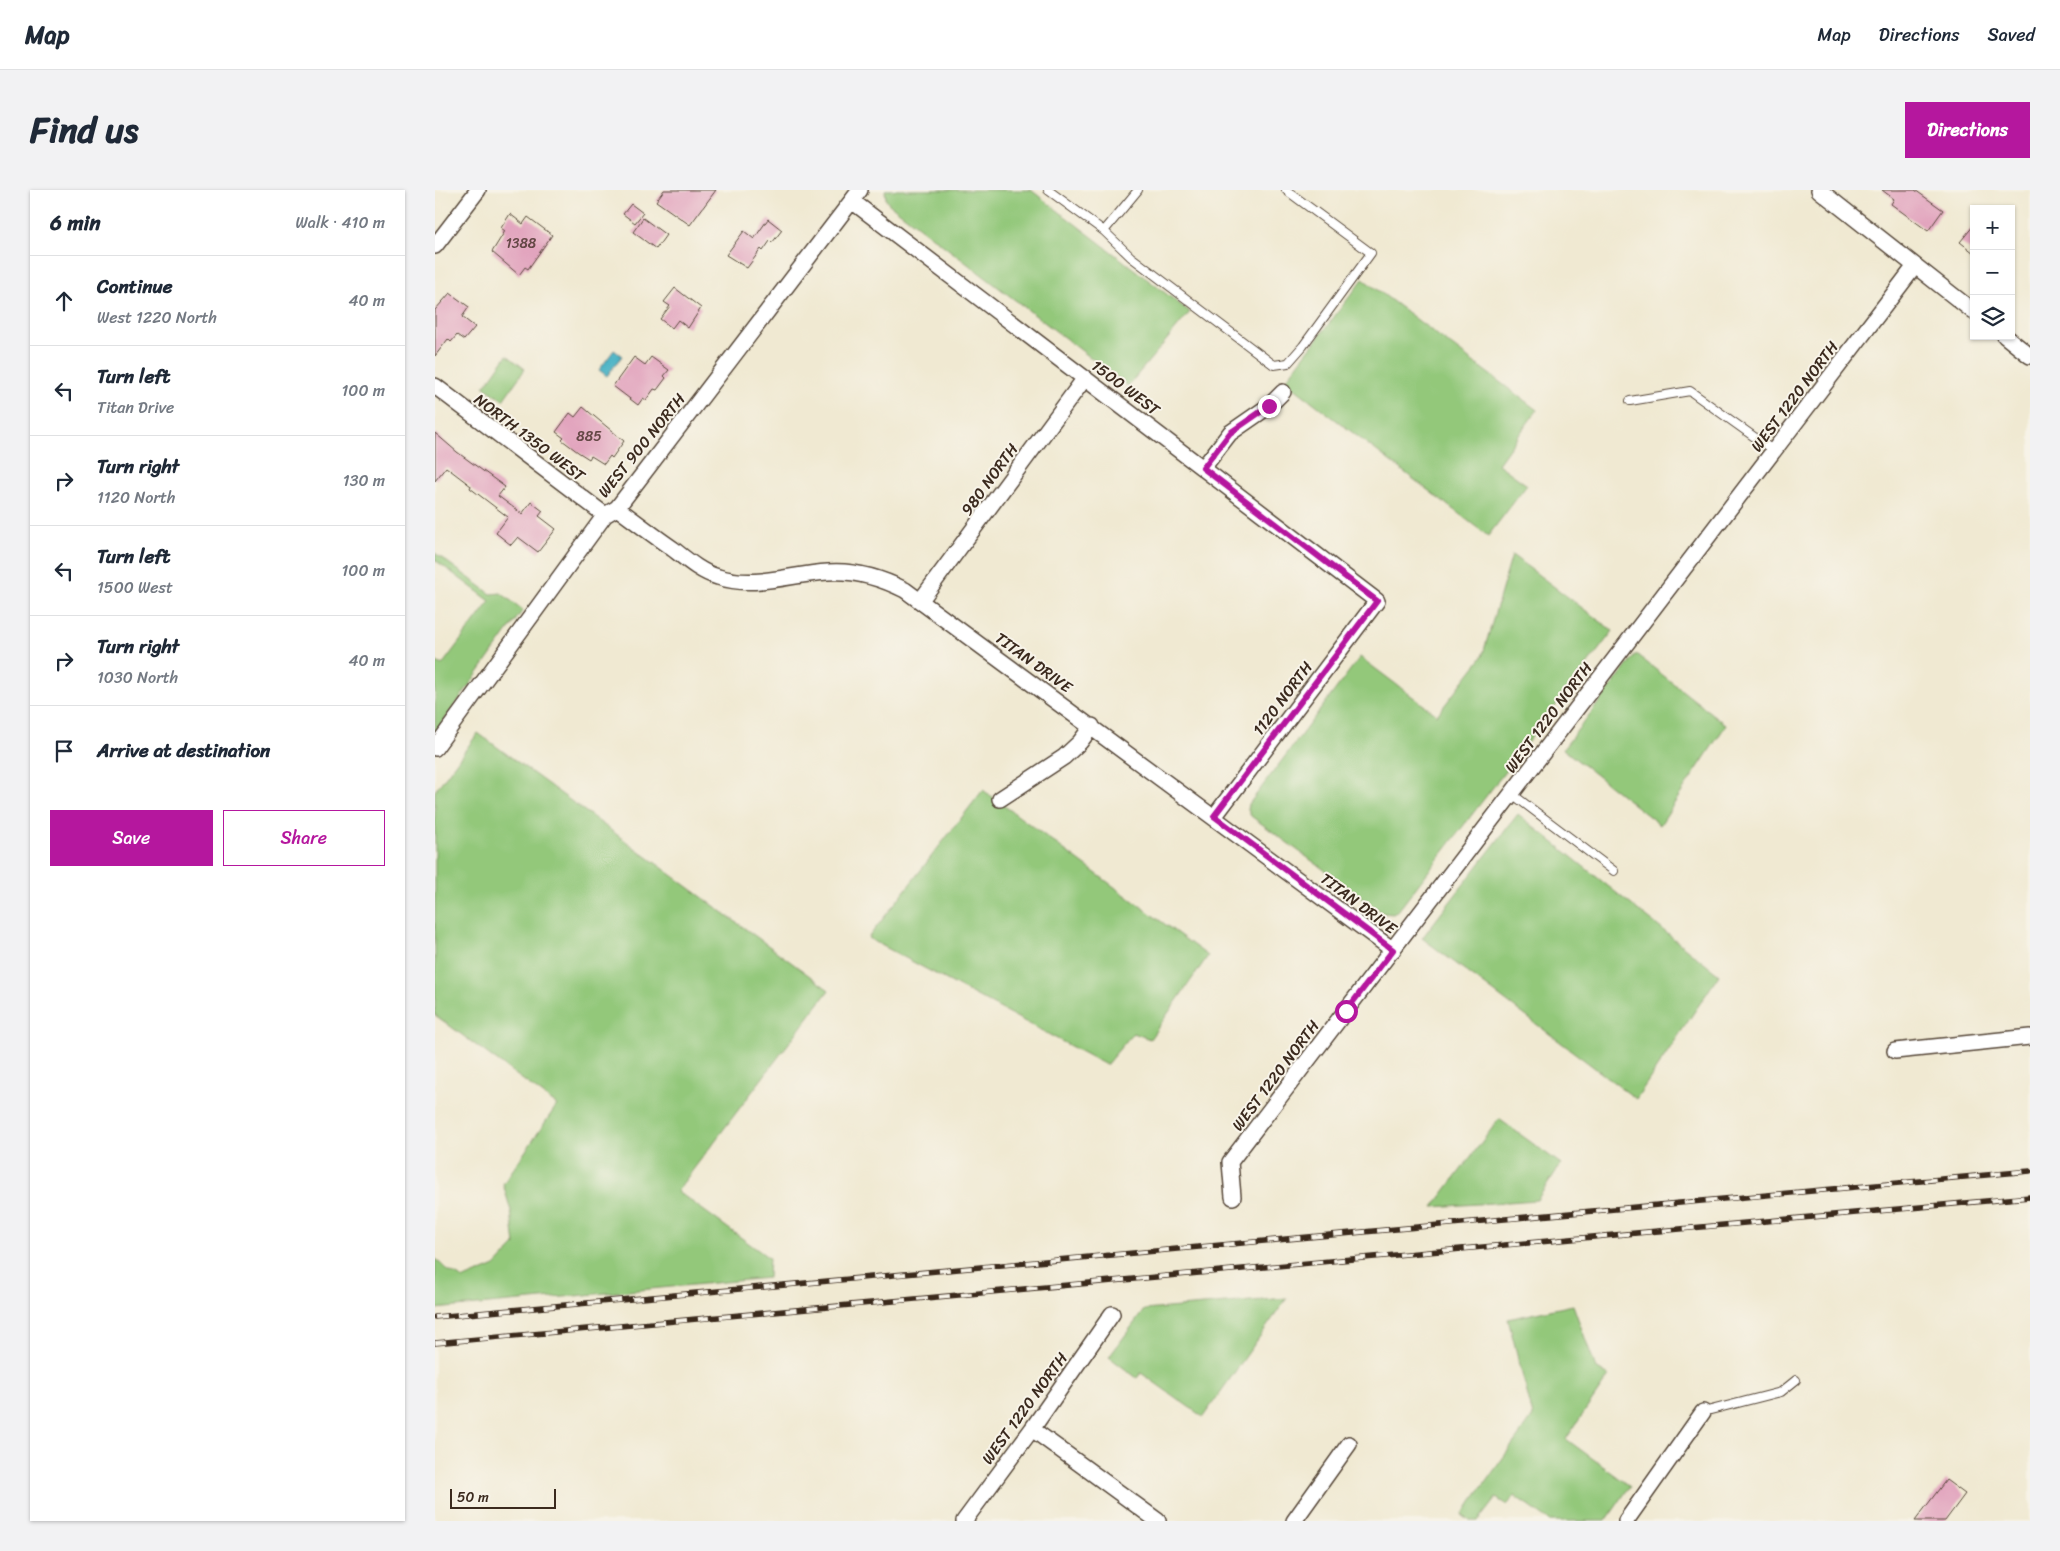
<!DOCTYPE html>
<meta charset="utf-8">
<style>
body{margin:0;font-family:Sriracha,sans-serif;background:#f2f2f3;color:#1f2937}
.controls{position:absolute;right:15px;top:15px;display:grid;overflow:hidden;border-radius:0px;box-shadow:0 1px 4px #0004}
.controls button{width:45px;height:45px;display:grid;place-items:center;padding:0;border:0;border-bottom:1px solid #e0e1e3;background:#fff;color:#1f2937;font:25px sans-serif}
.scale{position:absolute;left:15px;bottom:12px;width:106px;box-sizing:border-box;padding-left:5px;border:2px solid #3b2a1e;border-top:0;font-size:14px;line-height:18px;white-space:nowrap;color:#3b2a1e;-webkit-text-stroke:4px #f7f3e8;paint-order:stroke}
.stop{position:absolute;width:15px;height:15px;margin:-11px;border:4px solid #b5179e;border-radius:50%;background:#fff}
.stop.end{background:#b5179e;border-color:#fff;box-shadow:0 1px 5px #0008}
.list{margin:0;padding:0;list-style:none}
h2{display:flex;justify-content:space-between;align-items:center;height:65px;margin:0;padding:0 20px;font-size:21px}
h2 small{font-size:16px;font-weight:400;color:#747a83}
.list li{display:grid;grid-template-columns:32px 1fr auto;gap:15px;align-items:center;box-sizing:border-box;height:90px;padding:0 20px;border-top:1px solid #e0e1e3}
.list b{display:block;font-size:19px;white-space:nowrap}
.list p{margin:0;font-size:16px;white-space:nowrap;color:#747a83}
.list em{font-size:16px;font-style:normal;color:#747a83}
.actions{display:flex;gap:10px;padding:15px 20px}
.actions a{flex:1;padding:11px 0;border:1px solid #b5179e;border-radius:0px;text-align:center;font-size:18px;color:#b5179e}
.actions .main{background:#b5179e;color:#fff}
.icon{flex:none;width:28px;height:28px;fill:none;stroke:currentColor;stroke-width:2;stroke-linecap:round;stroke-linejoin:round}
.map{position:relative;flex:none;width:1595px;height:1331px;overflow:hidden;border-radius:0px}
header{display:flex;align-items:center;gap:30px;box-sizing:border-box;height:70px;padding:0 25px;background:#fff;border-bottom:1px solid #e0e1e3}
header strong{font-size:24px}
nav{display:flex;gap:28px;margin-inline-start:auto;font-size:18px}
.intro{display:flex;align-items:center;justify-content:space-between;box-sizing:border-box;height:120px;padding:0 30px}
h1{margin:0;font-size:35px}
.button{padding:12px 22px;border-radius:0px;background:#b5179e;color:#fff;font-size:18px;font-weight:700}
main{display:flex;gap:30px;padding:0 30px}
aside{flex:1;background:#fff;border-radius:0px;box-shadow:0 1px 4px #0004}
.map>svg:first-child{display:block}
.green{fill:#93c87a;stroke:#67794c}
.water{fill:#48b2c5;stroke:#426e72}
.building{fill:#e2a4be}
.lines{fill:none;stroke-linecap:round;stroke-linejoin:round}
.service-casing{stroke:#564739;stroke-width:10}
.minor-casing{stroke:#564739;stroke-width:18}
.service{stroke:#fff;stroke-width:8}
.minor{stroke:#fff;stroke-width:15}
.rail-casing{stroke:#3b2a1e;stroke-width:5.5}
.rail{stroke:#f7f3e8;stroke-width:4;stroke-dasharray:11;stroke-linecap:butt}
.route{stroke:#b5179e;stroke-width:6}
.labels{text-anchor:middle;stroke-width:4;stroke-linejoin:round;paint-order:stroke}
.number-label{font-size:14px;fill:#654846}
.street-label{font-size:16px;fill:#3b2a1e;stroke:#f7f3e8}
</style>
<header>
<strong>Map</strong>
<nav><a>Map</a><a>Directions</a><a>Saved</a></nav>
</header>
<div class="intro"><h1>Find us</h1><a class="button">Directions</a></div>
<main>
<aside>
<h2>6 min<small>Walk · 410 m</small></h2>
<ul class="list">
<li><svg class="icon" aria-label="ahead" viewBox="0 0 24 24"><path d="M12 20V5M6 11l6-6 6 6"/></svg><div><b>Continue</b><p>West 1220 North</p></div><em>40 m</em></li>
<li><svg class="icon" aria-label="left" viewBox="0 0 24 24"><path d="M17 20v-9H6M10 6l-5 5 5 5"/></svg><div><b>Turn left</b><p>Titan Drive</p></div><em>100 m</em></li>
<li><svg class="icon" aria-label="right" viewBox="0 0 24 24"><path d="M7 20v-9h11M14 6l5 5-5 5"/></svg><div><b>Turn right</b><p>1120 North</p></div><em>130 m</em></li>
<li><svg class="icon" aria-label="left" viewBox="0 0 24 24"><path d="M17 20v-9H6M10 6l-5 5 5 5"/></svg><div><b>Turn left</b><p>1500 West</p></div><em>100 m</em></li>
<li><svg class="icon" aria-label="right" viewBox="0 0 24 24"><path d="M7 20v-9h11M14 6l5 5-5 5"/></svg><div><b>Turn right</b><p>1030 North</p></div><em>40 m</em></li>
<li><svg class="icon" aria-label="arrive" viewBox="0 0 24 24"><path d="M6 21V4h12l-3 4 3 4H6"/></svg><div><b>Arrive at destination</b></div></li>
</ul>
<div class="actions"><a class="main">Save</a><a>Share</a></div>
</aside>
<div class="map">
<svg width="1595" height="1331" viewBox="0 0 1595 1331">
<rect width="100%" height="100%" fill="#f7f3e8"/>
<filter id="ink" filterUnits="userSpaceOnUse"><feTurbulence type="fractalNoise" baseFrequency=".02" numOctaves="2"/><feDisplacementMap in="SourceGraphic" scale="10" xChannelSelector="R" yChannelSelector="G"/><feConvolveMatrix kernelMatrix="1 2 1 2 8 2 1 2 1" color-interpolation-filters="sRGB"/></filter>
<filter id="wash" filterUnits="userSpaceOnUse"><feTurbulence type="fractalNoise" baseFrequency=".0096" numOctaves="4" result="noise"/><feDisplacementMap in="SourceGraphic" scale="20" xChannelSelector="R" yChannelSelector="G"/><feGaussianBlur stdDeviation="1.12" result="paint"/><feColorMatrix in="noise" values="0 0 0 0 0 0 0 0 0 0 0 0 0 0 0 0 0 1.4 0 .05"/><feComposite in="paint" operator="in"/></filter>
<g filter="url(#wash)">
<rect width="100%" height="100%" fill="#f0e9d2"/>
<path class="green" d="M450,0H596L755,122L693,196L454,14L451,10Z
M928,89L1102,220L1063,274L1092,295L1053,346L850,191Z
M72,165L90,179L68,210L49,197Z
M0,363L56,404L66,403L88,420L0,543V471L7,475L55,411L0,370Z
M1077,365L1178,441L963,721L958,724L948,723L816,626L813,620L814,614L925,467L1002,525L1047,467Z
M1201,464L1291,535L1225,635L1128,559Z
M43,543L394,800L242,1001L334,1068L333,1088L0,1119V1068L12,1080L29,1089L60,1076L80,1055L76,1021L68,994L122,915L0,825V601Z
M548,600L773,766L715,849L698,843L671,875L433,748Z
M1083,624L1284,785L1201,909L987,748Z
M1064,929L1126,974L1102,1010L998,1017Z
M852,1108L768,1227L706,1183L702,1188L674,1167L709,1120Z
M1138,1115L1161,1178L1174,1186L1131,1249L1195,1296L1171,1331H1115L1080,1306L1072,1315L1061,1308L1043,1331H1035L1027,1325L1098,1226L1073,1129Z"/>
<path class="water" d="M179,160L187,166L172,186L164,180Z"/>
<g id="blocks">
<path class="building" d="M229,0H281L255,35L221,11Z
M1447,0H1480L1508,20L1493,41L1456,14L1459,9Z
M196,14L208,23L200,33L188,24Z
M75,24L88,34L93,27L117,45L93,79L90,77L84,85L57,62L70,41L66,38Z
M208,28L231,45L221,59L198,42Z
M333,29L347,40L337,53L335,51L328,61L326,59L312,78L291,65L309,41L319,49Z
M1539,35V63L1525,52Z
M240,98L266,118L253,138L243,130L237,138L225,129L235,116L229,112Z
M15,103L34,117L27,127L40,137L29,150L22,145L16,152L13,149L0,166V120Z
M199,167L210,175L216,167L234,180L229,186L231,188L222,200L219,199L211,210L208,208L203,215L178,196Z
M148,217L189,251L177,268L175,266L169,274L156,266L154,269L143,262L127,250L129,248L121,242L135,223L140,227Z
M0,243L22,262L70,297L63,306L87,324L96,312L108,321L104,326L121,339L103,362L83,347L76,355L61,343L73,327L35,298L36,296L11,277L0,291Z
M1511,1290L1530,1304L1510,1331H1480Z"/>
</g>
</g>
<g filter="url(#ink)">
<use href="#blocks" fill-opacity="0" stroke="#564739" stroke-width="1"/>
<g class="lines">
<defs>
<path id="service" d="M613,0L669,41L703,0
M669,41L696,67L839,175L853,173L868,156L936,63L851,0
M1195,211L1255,201L1339,261
M1077,604L1179,681
M1268,1222L1346,1202L1361,1190"/>
<path id="minor" d="M1384,0L1539,122
M417,11L942,411L779,627
M0,56L43,0
M1570,146L1595,166
M0,196L170,325
M768,278L795,243L834,216L848,202
M182,318C201,332 219,346 238,359C252,370 266,382 283,387C320,399 356,384 393,382C420,380 446,388 470,400L958,760
M486,410L650,188
M0,558L170,325L182,318L425,0
M565,609L629,567L645,552L657,536
M1460,861L1595,847
M798,1007L795,972L1480,76
M597,1239L723,1331
M529,1331L597,1239L677,1124
M859,1331L914,1254
M1191,1331L1268,1222"/>
</defs>
<use href="#service" class="service-casing"/>
<use href="#minor" class="minor-casing"/>
<use href="#service" class="service"/>
<use href="#minor" class="minor"/>
<defs>
<path id="rail" d="M0,1127L1595,981
M0,1153L1595,1007"/>
</defs>
<use href="#rail" class="rail-casing"/>
<use href="#rail" class="rail"/>
</g>
</g>
<g class="lines" filter="url(#ink)">
<path class="route" d="M834,216L795,243L768,278L942,411L779,626L958,760L911,821"/>
</g>
<g class="labels">
<g class="number-label">
<text x="86" y="58">1388</text>
<text x="154" y="251">885</text>
</g>
<g class="street-label">
<text transform="translate(691 197) rotate(37)" y="6">1500 WEST</text>
<text transform="translate(1359 206) rotate(-53)" y="6">WEST 1220 NORTH</text>
<text transform="translate(95 247) rotate(37)" y="6">NORTH 1350 WEST</text>
<text transform="translate(206 255) rotate(-51)" y="6">WEST 900 NORTH</text>
<text transform="translate(554 289) rotate(-54)" y="6">980 NORTH</text>
<text transform="translate(599 472) rotate(36)" y="6">TITAN DRIVE</text>
<text transform="translate(847 508) rotate(-53)" y="6">1120 NORTH</text>
<text transform="translate(1113 527) rotate(-53)" y="6">WEST 1220 NORTH</text>
<text transform="translate(924 713) rotate(37)" y="6">TITAN DRIVE</text>
<text transform="translate(840 885) rotate(-53)" y="6">WEST 1220 NORTH</text>
<text transform="translate(589 1218) rotate(-54)" y="6">WEST 1220 NORTH</text>
</g>
</g>
</svg>
<div class="controls">
<button>+</button>
<button>−</button>
<button><svg class="icon" aria-label="layers" viewBox="0 0 24 24"><path d="M12 4l9 5-9 5-9-5zM3 14l9 5 9-5"/></svg></button>
</div>
<div class="scale">50 m</div>
<div class="stop" style="left:911px;top:821px"></div>
<div class="stop end" style="left:834px;top:216px"></div>
</div>
</main>
